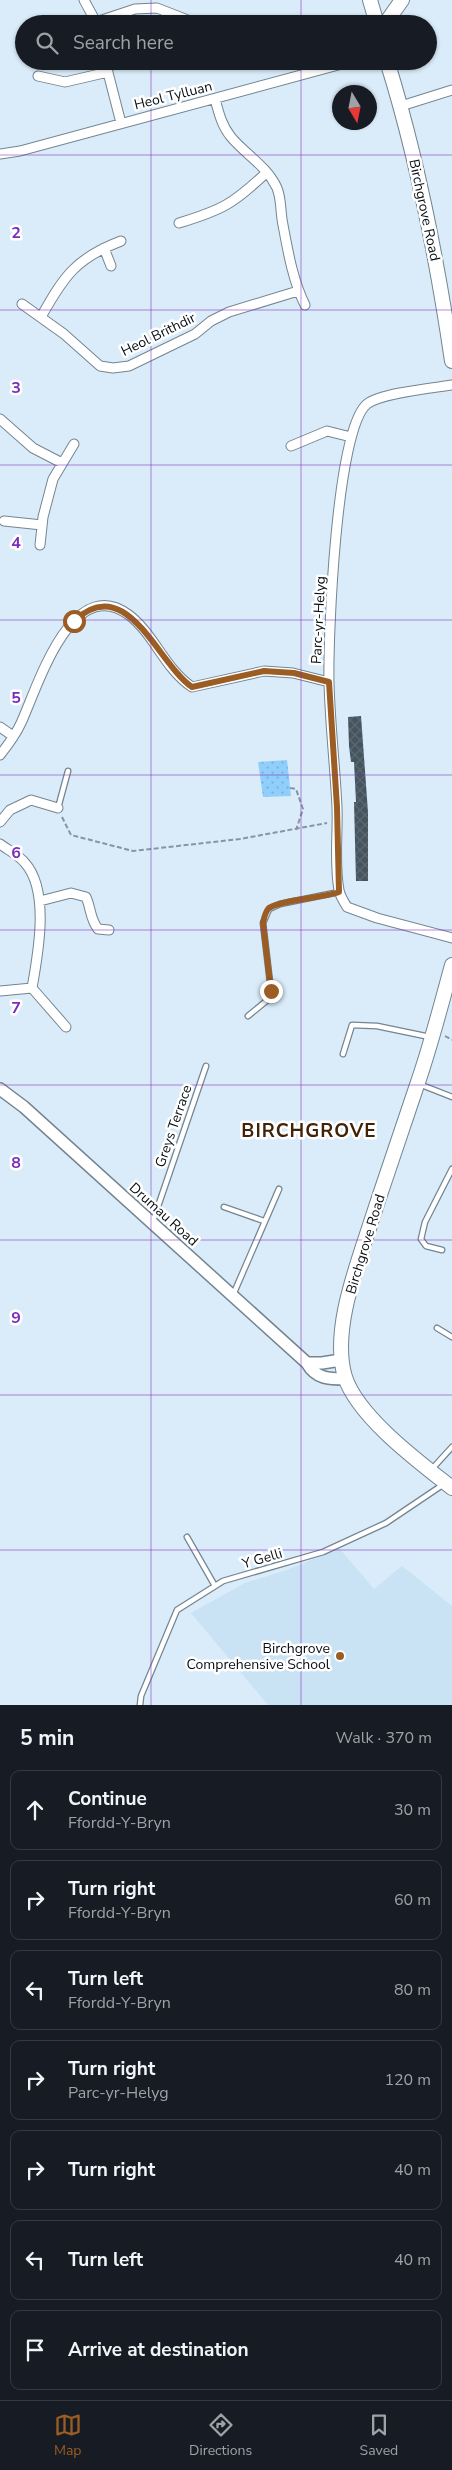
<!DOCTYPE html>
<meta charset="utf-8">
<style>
body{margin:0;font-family:"Nunito Sans",sans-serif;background:#242831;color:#f1f3f6}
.compass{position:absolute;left:332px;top:85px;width:45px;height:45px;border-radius:50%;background:#171b24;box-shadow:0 1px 4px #0004;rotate:170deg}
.stop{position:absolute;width:15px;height:15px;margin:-11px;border:4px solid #9b5d23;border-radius:50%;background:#fff}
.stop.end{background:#9b5d23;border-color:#fff;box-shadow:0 1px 5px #0008}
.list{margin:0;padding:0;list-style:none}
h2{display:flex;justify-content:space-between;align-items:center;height:65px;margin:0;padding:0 20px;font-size:21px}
h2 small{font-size:16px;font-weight:400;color:#9ea1a6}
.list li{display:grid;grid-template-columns:32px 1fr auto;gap:15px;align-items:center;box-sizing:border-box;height:80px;margin:0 10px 10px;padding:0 10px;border:1px solid #363941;border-radius:10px}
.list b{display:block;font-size:19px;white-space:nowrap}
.list p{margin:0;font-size:16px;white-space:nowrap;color:#9ea1a6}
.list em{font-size:16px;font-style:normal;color:#9ea1a6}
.icon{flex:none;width:28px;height:28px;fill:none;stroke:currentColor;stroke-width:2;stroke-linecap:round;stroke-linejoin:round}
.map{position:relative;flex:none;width:452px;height:1705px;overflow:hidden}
.search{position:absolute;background:#171b24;box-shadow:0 1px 4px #0004;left:15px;right:15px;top:15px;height:55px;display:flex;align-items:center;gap:12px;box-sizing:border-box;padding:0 18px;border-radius:28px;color:#9ea1a6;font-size:19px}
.sheet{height:695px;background:#171b24}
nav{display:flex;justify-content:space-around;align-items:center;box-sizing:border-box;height:70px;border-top:1px solid #363941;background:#171b24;font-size:14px;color:#9ea1a6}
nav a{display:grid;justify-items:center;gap:2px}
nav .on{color:#9b5d23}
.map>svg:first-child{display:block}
.built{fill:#c9e2f4}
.park{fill:url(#park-dots)}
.building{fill:url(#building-cross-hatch)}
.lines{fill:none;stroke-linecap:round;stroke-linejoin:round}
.service-casing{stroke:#748591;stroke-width:7}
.minor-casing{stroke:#748591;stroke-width:11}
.tertiary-casing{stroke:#748591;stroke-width:14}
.secondary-casing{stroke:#748591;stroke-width:16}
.path{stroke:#88959f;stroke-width:2;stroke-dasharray:5 2.5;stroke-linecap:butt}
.service{stroke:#fff;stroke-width:4.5}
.minor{stroke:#fff;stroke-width:9}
.tertiary{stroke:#fff;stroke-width:11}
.secondary{stroke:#fff;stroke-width:14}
.route{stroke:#9b5d23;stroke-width:6}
.grid{fill:none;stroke:#7b2cbf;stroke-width:1;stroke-opacity:0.55}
.poi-dot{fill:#9b5d23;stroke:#fff;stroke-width:2}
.labels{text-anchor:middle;stroke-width:5;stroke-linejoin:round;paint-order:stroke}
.street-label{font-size:14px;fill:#080e12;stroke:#fff}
.poi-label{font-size:14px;fill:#080e12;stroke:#fff;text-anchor:end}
.district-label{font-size:19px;font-weight:bold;letter-spacing:1px;fill:#412407;stroke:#fff}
.grid-label{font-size:16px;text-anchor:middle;font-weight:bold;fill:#7b2cbf;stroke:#fff;stroke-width:5;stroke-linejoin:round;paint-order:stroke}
</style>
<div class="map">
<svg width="452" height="1705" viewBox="0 0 452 1705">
<defs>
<pattern id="park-dots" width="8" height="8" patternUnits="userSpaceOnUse" patternTransform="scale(1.25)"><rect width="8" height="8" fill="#90cefb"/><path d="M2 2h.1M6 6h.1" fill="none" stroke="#7bb0d6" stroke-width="1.8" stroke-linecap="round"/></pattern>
<pattern id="building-cross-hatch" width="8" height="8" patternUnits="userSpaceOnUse" patternTransform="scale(1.25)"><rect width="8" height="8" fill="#45545f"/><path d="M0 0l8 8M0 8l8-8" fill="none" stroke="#5b6871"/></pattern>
</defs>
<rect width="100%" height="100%" fill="#daecf9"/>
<path class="built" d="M339,1548L374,1589L402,1566L452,1606V1705H268L191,1613L245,1583L290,1569Z"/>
<path class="park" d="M287,760L291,796L263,797L258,762Z"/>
<path class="building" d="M361,716L368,812V881H356L354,802H356L354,762H351L349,746L348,717Z"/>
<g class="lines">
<defs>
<path id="service" d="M58,808L68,771
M248,1016L270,998L271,991L263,923L269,909L280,904L339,892
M343,1054L352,1025L377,1026L430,1037
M419,1084L452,1097
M224,1207L264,1221
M153,1221L206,1066
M442,1250L426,1246L421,1239L425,1222L452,1169
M233,1295L279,1189
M437,1328L452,1337
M431,1470L452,1447
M187,1537L215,1586
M140,1705L141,1696L177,1610L223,1581L323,1552L386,1523L444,1484"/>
<path id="minor" d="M84,0L97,24
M96,22L135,9L157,8L198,24
M105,61L121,123
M38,76L65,82L108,72
M215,99C219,114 222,126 231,137C246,155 267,166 277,188C282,201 280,211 283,225C288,252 293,281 305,305
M401,106L452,90
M0,154L20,151L353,61
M179,223C222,210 233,204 266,173
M104,248L111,266
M22,304L64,334L100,366L113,368L129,366L195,334L211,321L229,312L298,291
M41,317C64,276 76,258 121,241
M452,385C433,388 381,393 367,404C336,429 328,637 329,682C330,724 335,765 337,807C338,834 334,863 339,890C340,896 344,902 347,907L377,918L452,938
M0,419L33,448L62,463
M291,446L327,431L351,437
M4,521L42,525
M40,545L43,517L53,479L74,444
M0,727L13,736
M0,755C8,745 16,734 21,723C37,689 71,572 129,615C154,634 165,669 192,687L264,671L293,673L329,682
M0,822L10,810L31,800L58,808
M0,844C8,850 19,855 25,863C50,891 38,954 32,988
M40,901L71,893L86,897C91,908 90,919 98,929L109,930
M0,991L32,988L66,1027"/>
<path id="tertiary" d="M0,1089L24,1107L307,1363C316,1379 329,1379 346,1379
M307,1363H322L341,1360"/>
<path id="secondary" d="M370,0L377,24
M385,24L402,0
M387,61C418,160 437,259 452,361
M452,965C441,1005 431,1045 417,1085C402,1130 386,1176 371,1222C357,1266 331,1331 345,1377C358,1417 419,1462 452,1488"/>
</defs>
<use href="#service" class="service-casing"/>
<use href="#minor" class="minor-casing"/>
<use href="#tertiary" class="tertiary-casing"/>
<use href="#secondary" class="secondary-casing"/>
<path class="path" d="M290,788L296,789L303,809L296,830
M62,817L71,835L133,851L240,839L327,823
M445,1036L452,1040"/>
<use href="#service" class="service"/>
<use href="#minor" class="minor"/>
<use href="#tertiary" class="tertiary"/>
<use href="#secondary" class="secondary"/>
</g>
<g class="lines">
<path class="route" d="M74,621C127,571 157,663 192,687L264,671L294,673L329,682L337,807L339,892C322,898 280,900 269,908C265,912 264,918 263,923L271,991"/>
</g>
<path class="grid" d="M151,0V24M301,0V24M151,61V1705M301,61V1705M0,155H452M0,310H452M0,465H452M0,620H452M0,775H452M0,930H452M0,1085H452M0,1240H452M0,1395H452M0,1550H452"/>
<circle class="poi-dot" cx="340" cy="1656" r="5"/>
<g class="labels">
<g class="street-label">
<text transform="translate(173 95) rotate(-14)" y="5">Heol Tylluan</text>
<text transform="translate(425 210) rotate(78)" y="5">Birchgrove Road</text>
<text transform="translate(158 334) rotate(-26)" y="5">Heol Brithdir</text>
<text transform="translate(318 620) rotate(-87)" y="5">Parc-yr-Helyg</text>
<text transform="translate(173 1126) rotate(-71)" y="5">Greys Terrace</text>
<text transform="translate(164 1214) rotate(42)" y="5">Drumau Road</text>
<text transform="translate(365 1244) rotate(-73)" y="5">Birchgrove Road</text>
<text transform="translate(262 1558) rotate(-16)" y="5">Y Gelli</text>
</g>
<g class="poi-label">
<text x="330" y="1653">Birchgrove<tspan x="330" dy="16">Comprehensive School</tspan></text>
</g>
<g class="district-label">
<text x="309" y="1137">BIRCHGROVE</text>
</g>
</g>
<g class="grid-label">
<text x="16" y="238">2</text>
<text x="16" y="393">3</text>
<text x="16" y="548">4</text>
<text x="16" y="703">5</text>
<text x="16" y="858">6</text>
<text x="16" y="1013">7</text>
<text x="16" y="1168">8</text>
<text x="16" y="1323">9</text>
</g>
</svg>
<svg class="compass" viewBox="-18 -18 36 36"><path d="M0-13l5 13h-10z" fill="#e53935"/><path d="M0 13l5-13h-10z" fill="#9ea1a6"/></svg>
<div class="stop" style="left:74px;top:621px"></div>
<div class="stop end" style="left:271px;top:991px"></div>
<div class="search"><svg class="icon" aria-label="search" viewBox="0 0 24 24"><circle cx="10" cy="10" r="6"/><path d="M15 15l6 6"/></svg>Search here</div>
</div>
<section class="sheet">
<h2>5 min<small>Walk · 370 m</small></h2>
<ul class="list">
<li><svg class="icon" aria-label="ahead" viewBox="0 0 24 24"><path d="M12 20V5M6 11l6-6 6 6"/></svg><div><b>Continue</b><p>Ffordd-Y-Bryn</p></div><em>30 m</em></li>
<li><svg class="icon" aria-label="right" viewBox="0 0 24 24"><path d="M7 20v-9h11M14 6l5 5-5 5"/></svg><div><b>Turn right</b><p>Ffordd-Y-Bryn</p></div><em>60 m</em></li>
<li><svg class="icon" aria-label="left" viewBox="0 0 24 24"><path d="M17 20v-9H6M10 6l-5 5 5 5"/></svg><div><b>Turn left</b><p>Ffordd-Y-Bryn</p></div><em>80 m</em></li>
<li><svg class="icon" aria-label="right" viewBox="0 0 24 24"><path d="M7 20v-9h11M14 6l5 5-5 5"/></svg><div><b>Turn right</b><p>Parc-yr-Helyg</p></div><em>120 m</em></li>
<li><svg class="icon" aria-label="right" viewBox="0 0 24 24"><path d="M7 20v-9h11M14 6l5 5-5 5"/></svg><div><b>Turn right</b></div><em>40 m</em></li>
<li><svg class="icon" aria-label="left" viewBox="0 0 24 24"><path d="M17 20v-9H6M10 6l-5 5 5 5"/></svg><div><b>Turn left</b></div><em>40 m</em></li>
<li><svg class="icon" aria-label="arrive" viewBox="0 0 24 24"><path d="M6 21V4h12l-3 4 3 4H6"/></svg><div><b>Arrive at destination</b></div></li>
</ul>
</section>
<nav>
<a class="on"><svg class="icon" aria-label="map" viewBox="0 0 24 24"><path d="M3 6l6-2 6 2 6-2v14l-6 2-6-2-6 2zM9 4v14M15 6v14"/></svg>Map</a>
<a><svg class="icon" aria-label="directions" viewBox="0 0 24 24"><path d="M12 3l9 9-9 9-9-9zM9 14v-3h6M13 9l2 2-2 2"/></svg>Directions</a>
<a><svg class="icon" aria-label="saved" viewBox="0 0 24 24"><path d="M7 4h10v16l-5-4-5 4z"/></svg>Saved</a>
</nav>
